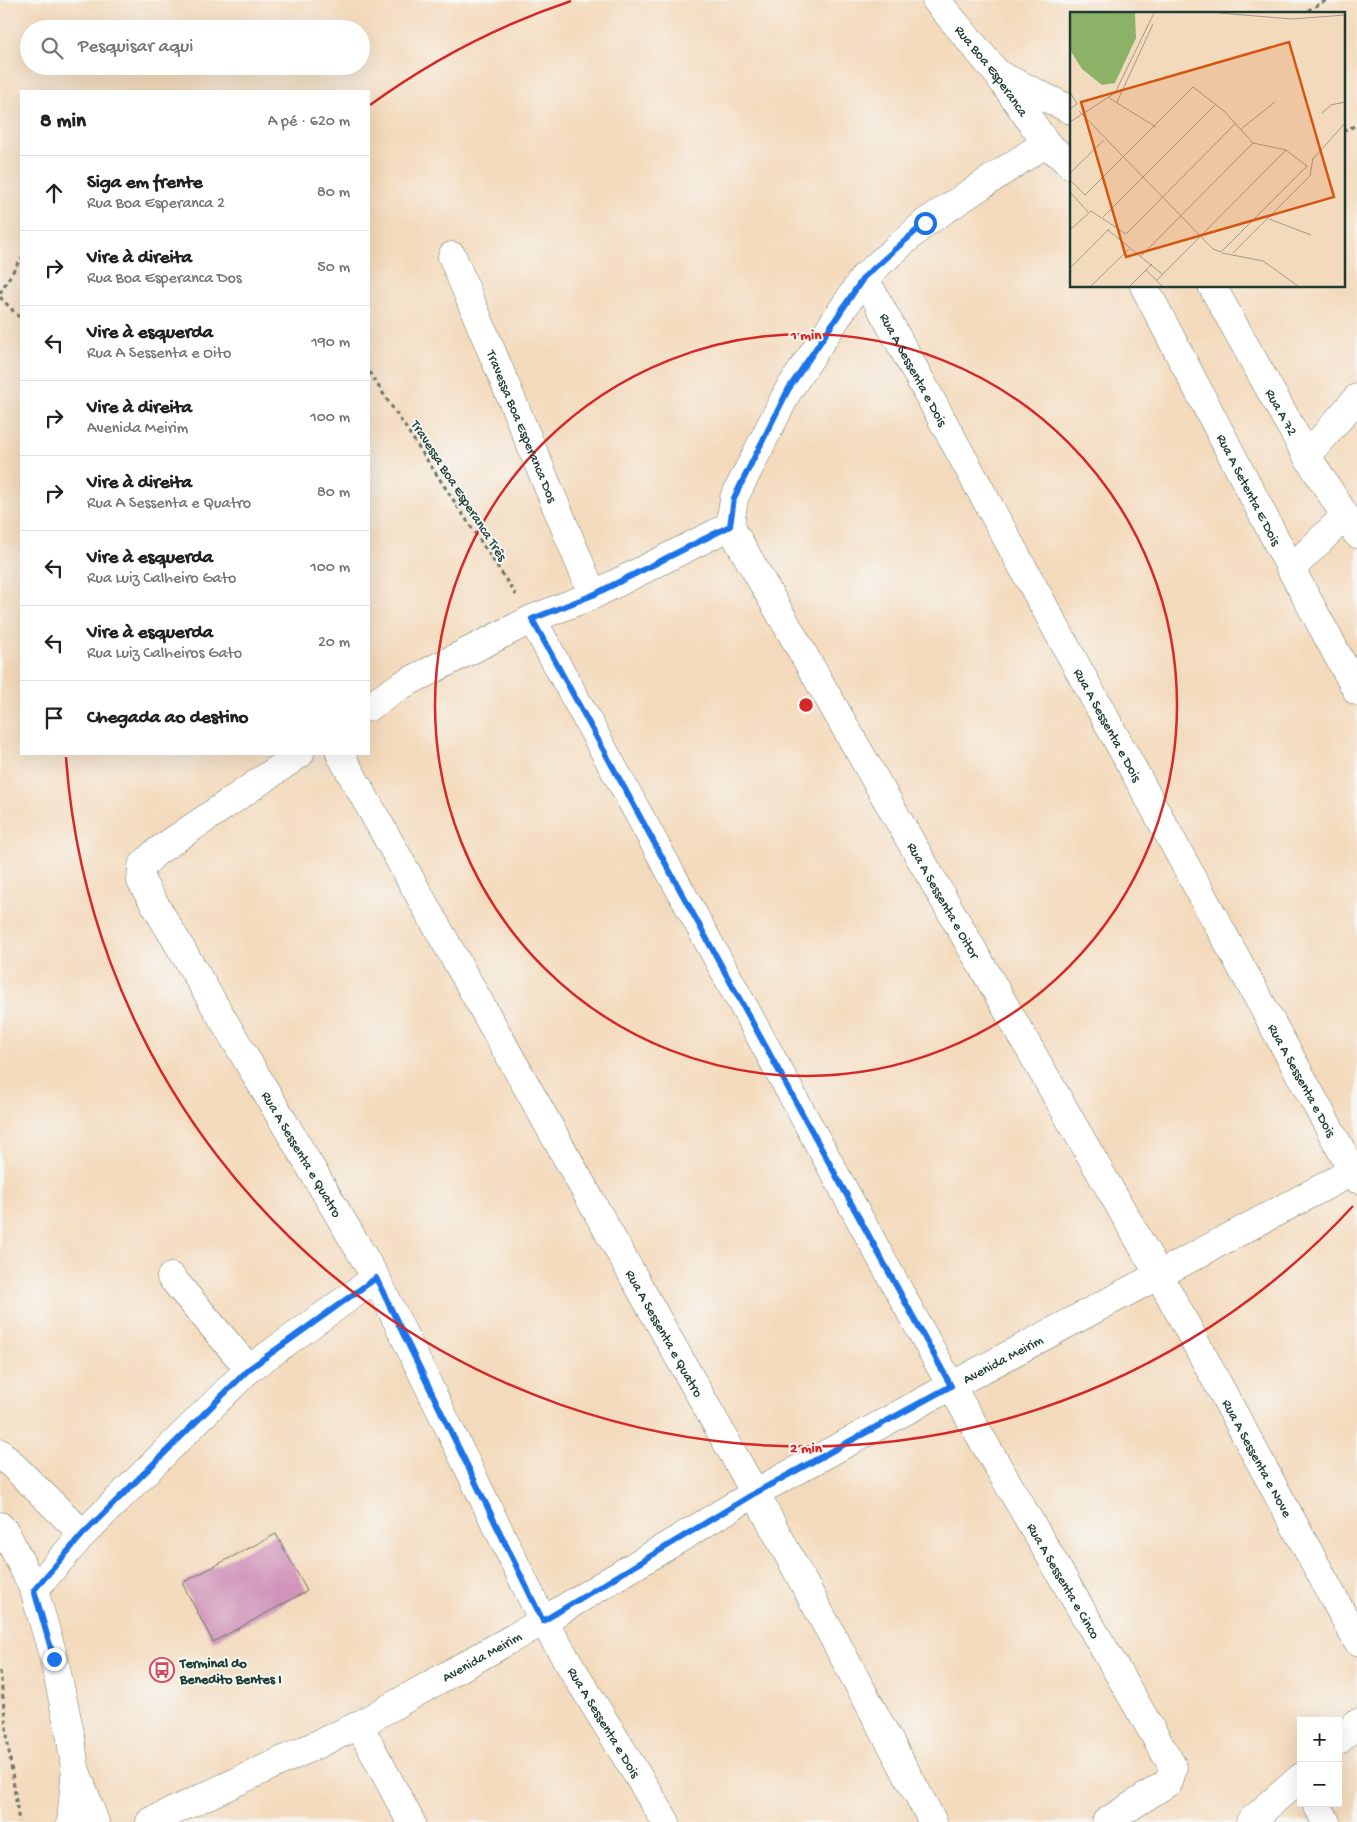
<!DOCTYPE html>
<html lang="pt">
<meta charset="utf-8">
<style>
body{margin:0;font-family:"Gochi Hand",sans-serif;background:#f2f2f2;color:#222}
.controls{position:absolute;right:15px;bottom:15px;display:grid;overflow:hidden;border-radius:0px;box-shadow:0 5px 20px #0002}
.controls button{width:45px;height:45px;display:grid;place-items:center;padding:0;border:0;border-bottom:1px solid #e0e0e0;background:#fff;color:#222;font:25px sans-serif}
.stop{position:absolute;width:15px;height:15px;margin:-11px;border:4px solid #1a73e8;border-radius:50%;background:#fff}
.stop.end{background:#1a73e8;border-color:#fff;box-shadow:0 1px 5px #0008}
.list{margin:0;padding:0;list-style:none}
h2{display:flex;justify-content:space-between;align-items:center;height:65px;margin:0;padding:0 20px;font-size:21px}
h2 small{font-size:16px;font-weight:400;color:#767676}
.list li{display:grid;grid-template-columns:32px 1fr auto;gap:15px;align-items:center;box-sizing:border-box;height:75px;padding:0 20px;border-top:1px solid #e0e0e0}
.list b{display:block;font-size:19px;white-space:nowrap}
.list p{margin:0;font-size:16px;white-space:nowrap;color:#767676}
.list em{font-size:16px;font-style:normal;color:#767676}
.icon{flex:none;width:28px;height:28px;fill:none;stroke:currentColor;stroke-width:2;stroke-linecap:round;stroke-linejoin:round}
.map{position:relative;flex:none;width:1357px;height:1822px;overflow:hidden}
.search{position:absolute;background:#fff;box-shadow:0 5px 20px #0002;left:20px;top:20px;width:350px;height:55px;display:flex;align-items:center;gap:12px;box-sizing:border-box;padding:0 18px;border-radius:28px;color:#767676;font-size:19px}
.panel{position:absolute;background:#fff;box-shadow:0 5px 20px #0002;left:20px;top:90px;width:350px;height:665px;border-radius:0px}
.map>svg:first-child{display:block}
.building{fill:#d094ba}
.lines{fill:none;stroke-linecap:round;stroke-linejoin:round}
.street-casing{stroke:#6a7464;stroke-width:29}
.path{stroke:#6a7464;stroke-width:3;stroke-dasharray:4 4;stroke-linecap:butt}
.street{stroke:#fff;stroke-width:28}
.route{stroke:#1a73e8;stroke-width:6}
.ring{fill:none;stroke:#d62828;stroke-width:2.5}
.labels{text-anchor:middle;stroke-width:4;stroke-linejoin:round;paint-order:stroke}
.street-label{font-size:14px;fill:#1f3d34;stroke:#f6f6f2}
.poi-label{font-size:14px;font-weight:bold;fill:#1f3d34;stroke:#f6f6f2;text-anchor:start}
.inset-road{fill:none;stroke:#9f9b86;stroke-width:1}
.view{fill:#d45610;fill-opacity:0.15;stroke:#d45610;stroke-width:2.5}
.inset-edge{fill:none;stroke:#1f3d34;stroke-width:2.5}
.centre{fill:#d62828;stroke:#f6f6f2;stroke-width:2.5}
.ring-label{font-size:15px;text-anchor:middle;font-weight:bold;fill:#d62828;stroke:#f6f6f2;stroke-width:4;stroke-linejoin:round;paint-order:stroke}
</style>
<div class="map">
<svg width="1357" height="1822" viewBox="0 0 1357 1822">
<rect width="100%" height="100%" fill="#f6f6f2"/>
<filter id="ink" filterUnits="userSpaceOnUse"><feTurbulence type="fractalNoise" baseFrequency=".02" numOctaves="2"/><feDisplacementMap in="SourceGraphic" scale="10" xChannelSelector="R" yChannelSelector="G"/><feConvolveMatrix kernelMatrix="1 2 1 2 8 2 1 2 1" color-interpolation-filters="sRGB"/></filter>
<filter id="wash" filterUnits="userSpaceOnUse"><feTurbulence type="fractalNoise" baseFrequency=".0096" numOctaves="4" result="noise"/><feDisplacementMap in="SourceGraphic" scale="20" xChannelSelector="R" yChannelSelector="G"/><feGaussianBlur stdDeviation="1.12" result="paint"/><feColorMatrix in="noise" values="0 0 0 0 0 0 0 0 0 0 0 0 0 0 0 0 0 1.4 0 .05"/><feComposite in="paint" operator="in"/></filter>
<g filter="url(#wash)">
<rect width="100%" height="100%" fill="#f4dabc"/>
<g id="blocks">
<path class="building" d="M276,1534L307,1591L213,1642L182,1583Z"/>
</g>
</g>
<g filter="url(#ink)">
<use href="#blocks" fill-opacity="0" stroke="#6a7464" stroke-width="1"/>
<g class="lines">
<defs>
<g id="street">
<path id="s1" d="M936,0L996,72L1046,143"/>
<path d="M998,74L1071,110"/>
<path id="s2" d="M452,256L593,595"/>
<path id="s3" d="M864,277L1357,1179"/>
<path id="s4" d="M1144,286L1291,569L1357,691"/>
<path id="s5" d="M1212,286L1307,456L1357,534"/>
<path d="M1307,456L1357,398"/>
<path id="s6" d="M730,526L1159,1275L1357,1641"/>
<path d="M730,526L734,498L788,391L864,277L925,223L1046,143L1071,165"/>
<path d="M1291,569L1345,516"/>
<path id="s7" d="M532,619L951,1386L1173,1767L1169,1782L1106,1822"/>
<path d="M369,707L402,685L532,619L593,595L730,526"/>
<path id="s8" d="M300,754L155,853L142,866L141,881L376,1278L543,1621L666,1822"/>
<path id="s9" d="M340,754L755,1493L933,1822"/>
<path d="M171,1277L249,1369"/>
<path d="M0,1453L83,1534"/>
<path d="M0,1526L6,1533L34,1590L54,1659L70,1733L75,1768L95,1822"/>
<path d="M34,1590L83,1534L249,1369L376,1278"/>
<path d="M359,1725L411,1822"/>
<path d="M1338,1741L1357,1723"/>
<path d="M1316,1803L1326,1822"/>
<path d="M71,1822L75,1777"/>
<path id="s10" d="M150,1822L359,1725L543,1621L755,1493L951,1386L1357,1169"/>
<path d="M1250,1822L1301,1777"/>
</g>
</defs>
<use href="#street" class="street-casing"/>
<path class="path" d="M1301,14L1327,0
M1343,131L1357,125
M0,293L21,258
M0,297L21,319
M369,372L516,595
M0,1671L8,1744L19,1822"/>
<use href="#street" class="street"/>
</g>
</g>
<g class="lines" filter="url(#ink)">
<path class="route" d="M54,1659L34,1590L83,1534L249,1369L376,1278L543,1621L755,1493L951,1386L532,619L593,595L730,526L734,498L788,390L864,277L925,223"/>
</g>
<g class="ring">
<circle cx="806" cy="705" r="371"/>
<path d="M1353 1206A742 742 0 0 1 66 757M370 105A742 742 0 0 1 571 1"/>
</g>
<defs>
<symbol id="bus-ring" viewBox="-11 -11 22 22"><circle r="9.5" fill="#f6f6f2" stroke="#d1495b" stroke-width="1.5"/><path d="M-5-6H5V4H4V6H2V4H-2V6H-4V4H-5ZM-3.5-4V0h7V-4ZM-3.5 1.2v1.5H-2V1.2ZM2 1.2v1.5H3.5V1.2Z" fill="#d1495b"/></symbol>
</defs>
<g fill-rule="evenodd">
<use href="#bus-ring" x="148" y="1656" width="28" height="28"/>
</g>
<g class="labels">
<g class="street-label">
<text dy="5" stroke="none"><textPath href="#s1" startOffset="90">Rua Boa Esperanca</textPath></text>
<text dy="5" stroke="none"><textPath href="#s3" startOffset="105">Rua A Sessenta e Dois</textPath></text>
<text dy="5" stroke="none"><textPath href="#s5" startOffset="144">Rua A 72</textPath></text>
<text dy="5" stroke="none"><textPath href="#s2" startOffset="184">Travessa Boa Esperanca Dos</textPath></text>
<text dy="5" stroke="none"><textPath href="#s4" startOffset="229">Rua A Setenta E Dois</textPath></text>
<text transform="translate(460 490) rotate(57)" y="5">Travessa Boa Esperanca Três</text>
<text dy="5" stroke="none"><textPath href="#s3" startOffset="510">Rua A Sessenta e Dois</textPath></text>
<text dy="5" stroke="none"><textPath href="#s6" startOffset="431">Rua A Sessenta e Oitor</textPath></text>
<text dy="5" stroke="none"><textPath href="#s3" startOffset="915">Rua A Sessenta e Dois</textPath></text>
<text dy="5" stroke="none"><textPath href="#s8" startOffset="526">Rua A Sessenta e Quatro</textPath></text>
<text dy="5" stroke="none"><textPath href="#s9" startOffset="664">Rua A Sessenta e Quatro</textPath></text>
<text dy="5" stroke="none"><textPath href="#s10" startOffset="971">Avenida Meirim</textPath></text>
<text dy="5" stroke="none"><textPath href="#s6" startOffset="1071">Rua A Sessenta e Nove</textPath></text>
<text dy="5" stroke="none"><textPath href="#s7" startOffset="1099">Rua A Sessenta e Cinco</textPath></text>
<text dy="5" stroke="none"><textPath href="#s10" startOffset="371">Avenida Meirim</textPath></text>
<text dy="5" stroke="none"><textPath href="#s8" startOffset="1170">Rua A Sessenta e Dois</textPath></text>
</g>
<g class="poi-label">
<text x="180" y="1667">Terminal do<tspan x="180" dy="16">Benedito Bentes I</tspan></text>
</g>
</g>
<g transform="translate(1070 12)">
<rect width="275" height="275" fill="#f4dabc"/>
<path d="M0,1H65L66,26L45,71L32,73L12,57L0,38Z" fill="#8cb268"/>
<path class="inset-road" d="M149,1L222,7L275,3M0,80L7,92L0,97M39,86L86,115M47,90L83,12M9,99L143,237L151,240L237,154L216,138L183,131M252,101L261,93L275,90M0,110L45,81L84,1M171,117L205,90M243,147L275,111M0,161L34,128M0,168L15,183M0,180L18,200M15,183L123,75L154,99L183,131M33,205L146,92M199,207L241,223M0,218L21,199L56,222L166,111M38,218L92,262M152,241L193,249L228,274M163,241L240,164L243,146M71,244L183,131M0,256L39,217M76,258L92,274M87,268L216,138M21,274L59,237M60,274L82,252"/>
<path class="view" d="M219,30L264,185L56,245L11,90Z"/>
<rect width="275" height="275" class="inset-edge"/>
</g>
<circle cx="806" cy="705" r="8" class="centre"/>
<g class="ring-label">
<text x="806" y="339">1 min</text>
<text x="806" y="1452">2 min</text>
</g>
</svg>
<div class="controls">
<button>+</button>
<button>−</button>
</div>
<div class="stop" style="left:925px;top:223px"></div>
<div class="stop end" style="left:54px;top:1659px"></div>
<div class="search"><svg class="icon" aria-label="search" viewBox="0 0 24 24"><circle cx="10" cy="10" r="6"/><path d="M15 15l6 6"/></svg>Pesquisar aqui</div>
<section class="panel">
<h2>8 min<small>A pé · 620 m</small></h2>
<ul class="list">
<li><svg class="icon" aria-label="ahead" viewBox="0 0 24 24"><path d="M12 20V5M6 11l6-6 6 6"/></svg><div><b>Siga em frente</b><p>Rua Boa Esperanca 2</p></div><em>80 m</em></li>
<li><svg class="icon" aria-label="right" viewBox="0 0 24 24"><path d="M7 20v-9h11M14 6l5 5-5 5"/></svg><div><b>Vire à direita</b><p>Rua Boa Esperanca Dos</p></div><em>50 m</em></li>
<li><svg class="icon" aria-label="left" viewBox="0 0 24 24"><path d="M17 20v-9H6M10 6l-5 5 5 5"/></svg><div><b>Vire à esquerda</b><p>Rua A Sessenta e Oito</p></div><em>190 m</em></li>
<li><svg class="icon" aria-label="right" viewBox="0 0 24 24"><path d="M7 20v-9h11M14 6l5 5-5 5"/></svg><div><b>Vire à direita</b><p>Avenida Meirim</p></div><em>100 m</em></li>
<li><svg class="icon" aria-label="right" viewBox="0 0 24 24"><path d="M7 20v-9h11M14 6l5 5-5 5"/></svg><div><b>Vire à direita</b><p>Rua A Sessenta e Quatro</p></div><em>80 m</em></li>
<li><svg class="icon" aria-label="left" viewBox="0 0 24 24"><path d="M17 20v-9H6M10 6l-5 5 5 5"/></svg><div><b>Vire à esquerda</b><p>Rua Luiz Calheiro Gato</p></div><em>100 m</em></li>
<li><svg class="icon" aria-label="left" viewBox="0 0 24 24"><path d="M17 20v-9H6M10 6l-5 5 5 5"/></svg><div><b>Vire à esquerda</b><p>Rua Luiz Calheiros Gato</p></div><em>20 m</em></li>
<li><svg class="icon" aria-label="arrive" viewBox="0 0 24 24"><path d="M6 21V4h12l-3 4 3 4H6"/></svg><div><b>Chegada ao destino</b></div></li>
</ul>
</section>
</div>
